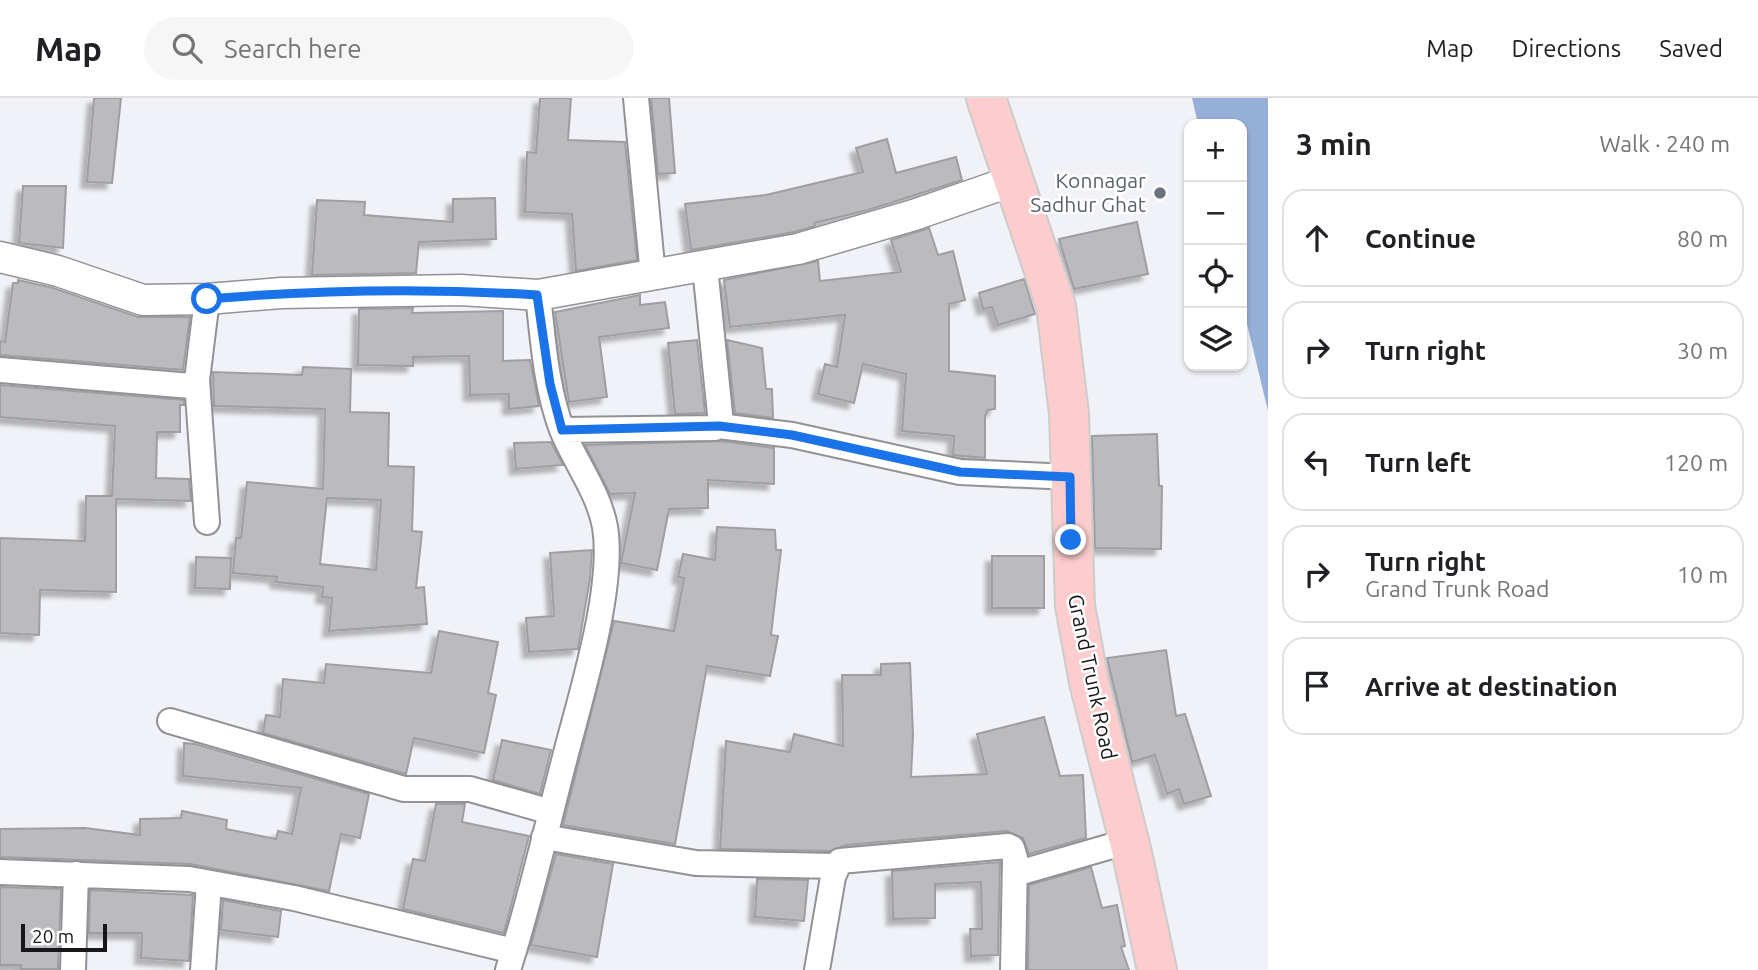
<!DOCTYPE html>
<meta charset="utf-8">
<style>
body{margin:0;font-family:Ubuntu,sans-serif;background:#f6f6f6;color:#202124}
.controls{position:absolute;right:21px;top:21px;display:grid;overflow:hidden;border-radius:14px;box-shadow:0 2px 5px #0004}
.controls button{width:63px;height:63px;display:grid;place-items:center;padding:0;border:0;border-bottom:2px solid #e0e0e0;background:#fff;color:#202124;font:35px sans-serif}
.scale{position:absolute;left:21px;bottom:18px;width:86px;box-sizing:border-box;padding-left:7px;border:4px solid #171719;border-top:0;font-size:19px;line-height:24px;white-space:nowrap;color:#171719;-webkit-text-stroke:5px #fff;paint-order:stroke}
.stop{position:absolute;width:21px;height:21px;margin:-16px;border:5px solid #1a73e8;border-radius:50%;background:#fff}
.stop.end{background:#1a73e8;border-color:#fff;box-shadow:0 2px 7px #0008}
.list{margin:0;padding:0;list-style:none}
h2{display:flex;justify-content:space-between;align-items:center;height:91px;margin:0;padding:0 28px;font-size:30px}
h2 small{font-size:23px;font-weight:400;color:#757577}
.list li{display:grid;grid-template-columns:46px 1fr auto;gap:21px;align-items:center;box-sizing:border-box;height:98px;margin:0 14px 14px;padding:0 14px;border:2px solid #e0e0e0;border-radius:21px}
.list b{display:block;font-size:26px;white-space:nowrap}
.list p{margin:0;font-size:23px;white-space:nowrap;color:#757577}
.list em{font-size:23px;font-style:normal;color:#757577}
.icon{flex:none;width:38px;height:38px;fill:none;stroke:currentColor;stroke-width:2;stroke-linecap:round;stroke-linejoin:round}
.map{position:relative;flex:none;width:1268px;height:872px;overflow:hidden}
header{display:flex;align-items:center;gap:42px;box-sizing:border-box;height:98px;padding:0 35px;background:#fff;border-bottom:2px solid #e0e0e0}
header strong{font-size:33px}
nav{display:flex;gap:38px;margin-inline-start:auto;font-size:24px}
.search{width:490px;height:63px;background:#f6f6f6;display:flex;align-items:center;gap:18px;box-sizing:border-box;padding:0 24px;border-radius:38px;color:#757577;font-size:26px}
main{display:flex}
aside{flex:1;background:#fff}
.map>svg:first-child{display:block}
.water{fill:#96afd8}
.building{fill:#bababf;stroke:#9e9ea3;stroke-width:2;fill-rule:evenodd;filter:url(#shadow)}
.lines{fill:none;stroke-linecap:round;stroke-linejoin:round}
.minor-casing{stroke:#919296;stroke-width:28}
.tertiary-casing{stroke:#919296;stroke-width:33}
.primary-casing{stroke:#ccc;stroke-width:42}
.minor{stroke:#fff;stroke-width:24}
.tertiary{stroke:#fff;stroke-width:30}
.primary{stroke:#fccdcc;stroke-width:38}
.route{stroke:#1a73e8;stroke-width:9}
.worship-dot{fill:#6b7280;stroke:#fff;stroke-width:2.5}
.labels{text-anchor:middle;stroke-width:5;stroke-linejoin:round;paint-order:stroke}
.worship-label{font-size:21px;fill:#5b616d;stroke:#fff;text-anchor:end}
.street-label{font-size:21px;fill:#171719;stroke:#fff}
</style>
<header>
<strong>Map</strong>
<div class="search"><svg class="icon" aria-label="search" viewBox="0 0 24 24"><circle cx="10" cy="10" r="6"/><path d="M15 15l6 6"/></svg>Search here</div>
<nav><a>Map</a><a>Directions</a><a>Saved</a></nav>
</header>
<main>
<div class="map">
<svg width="1268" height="872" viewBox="0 0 1268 872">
<defs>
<filter id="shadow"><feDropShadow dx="-6" dy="6" stdDeviation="2" flood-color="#0004"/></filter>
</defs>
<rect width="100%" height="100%" fill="#f1f2f7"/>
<path class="water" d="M1192,0H1268V313L1242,205V26H1198Z"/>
<path class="building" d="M94,0H121L112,85L87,84Z
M540,0H571L568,42L625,44L637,162L576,173L572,116L525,114L527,54L536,55Z
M651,0H669L675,75L658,76Z
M887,41L896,75L956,59L962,82L868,112L814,125L815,128L794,134L691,152L685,106L766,97L863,74L856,50Z
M23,88H66L63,150L19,145Z
M495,100L496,141L419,144L416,175L312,177L317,102L365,104L364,117L453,124V101Z
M1137,124L1148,176L1074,191L1059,141Z
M929,130L938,157L953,153L965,202L949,206V273L995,278V311L988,312L985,318V360L953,357L954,338L902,333L906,276L863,266L854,305L818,296L825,266L837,269L845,217L730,229L724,182L818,163L820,183L901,174L891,142Z
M1024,181L1035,216L998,227L992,209L983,211L979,195Z
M18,182L53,190L138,219H190L183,272L0,257V243L5,244L13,185H18Z
M640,197V207L665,204L669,230L599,239L607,299L569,304L555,214Z
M413,210L412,215L503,213V263L530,262L539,308L509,311V296L470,297L469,258L413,259V268L358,267L359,211Z
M697,242L705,315L675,316L668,245Z
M727,242L762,250L766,291H772L773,320L735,315Z
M303,269L351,271L350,314L389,315L388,368L414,369L412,433L422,434L416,490L424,489L427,526L329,533L332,500L322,499L323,489L276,484L277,479L233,475L236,440H241L247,384L323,391L325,311L214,308L213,274L302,277ZM327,400L381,402L376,472L320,466Z
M0,287L184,302V307H180V334H157L156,380L189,381L191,403L116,401V494L40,492L39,537L0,535V440L85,443L86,398H112L115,328L0,319Z
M1157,336L1159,388H1162L1161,451L1095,450L1092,338Z
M721,343L774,350V386L708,382V410L669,411L657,472L621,465L635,395L610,396L585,347Z
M551,344L563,367L516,371L514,345Z
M717,429L775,432L776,452H781L771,537L778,538L770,578L707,568L675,746L563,727L614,523L674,533L684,480L678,479L683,456L715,462Z
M592,452L590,481L578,551L529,554L526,520L554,518L550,455Z
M992,458H1044V510H992Z
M196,459L231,460L230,491L195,490Z
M439,533L498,544L488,595L496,597L484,655L414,640L406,676L263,635L266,617L280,619L283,581L324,585L326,566L431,575Z
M1166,552L1176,618L1185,616L1211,698L1184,706L1179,691L1167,696L1155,657L1132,664L1107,560Z
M910,565L913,637L911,679L987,676L977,636L1044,619L1060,678L1083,677L1086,740L1029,756L1023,740L1007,733L846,747L830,753L720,751L726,643L790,654L794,636L843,648L842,577H881V566Z
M502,642L551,652L540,696L493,682Z
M184,645L195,646L369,696L360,740L341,736L329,793L190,766L0,759V731L85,730L140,737V721L181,720L182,713L227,722L226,731L276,741L278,733L292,736L301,690L183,678Z
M436,706H465L462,724L529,738L504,835L403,811L413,761L425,763Z
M556,756L613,766L597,859L531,847Z
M1000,764L998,857L971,858L970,831H982L981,784L935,786V820L893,821L892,773Z
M1091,769L1102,810L1117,807L1125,848L1121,849L1129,872H1028L1029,787Z
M757,781L808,782L804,823L755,819Z
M0,789L61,791L58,871H21V867H0Z
M90,792L193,797L189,863L141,860L142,835H89Z
M223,802L281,813L278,839L221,832Z"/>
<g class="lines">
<defs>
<path id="minor" d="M636,0L653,178
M0,272L191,288L197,282L207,201
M197,282L207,424
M719,328L792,337L960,374L1070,379
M562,332L715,330L721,326L705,169
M170,623L404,691H470L551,714
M544,739L696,765L837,768
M0,774L189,781L294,800L514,853
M1015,776L1129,743
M73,872L76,776
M203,872L209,785
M508,872C530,803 546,732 564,663C580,600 615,491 605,429C599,395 575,364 562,332C546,290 543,242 538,197
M817,872L833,779L840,763L1008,748L1012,750L1015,760L1013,872"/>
<path id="tertiary" d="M0,159L58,173L143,202L207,201L281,195L461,192L538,197L798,151L914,117L1012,83"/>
<path id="primary" d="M986,0L1056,208L1069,316L1075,508L1089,584L1132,755L1157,872"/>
</defs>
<use href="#minor" class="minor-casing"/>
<use href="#tertiary" class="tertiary-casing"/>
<use href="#primary" class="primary-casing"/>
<use href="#minor" class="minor"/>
<use href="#tertiary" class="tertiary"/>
<use href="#primary" class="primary"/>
</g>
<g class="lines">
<path class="route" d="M207,201C317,192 427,190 537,197L550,286L562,332L719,328L792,337L960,374L1070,379L1071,442"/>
</g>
<circle class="worship-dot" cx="1160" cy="95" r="7"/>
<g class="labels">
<g class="worship-label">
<text x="1146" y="90">Konnagar<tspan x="1146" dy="24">Sadhur Ghat</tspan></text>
</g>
<g class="street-label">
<text transform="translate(1092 579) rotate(78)" y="7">Grand Trunk Road</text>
</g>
</g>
</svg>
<div class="controls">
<button>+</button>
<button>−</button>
<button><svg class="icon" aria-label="locate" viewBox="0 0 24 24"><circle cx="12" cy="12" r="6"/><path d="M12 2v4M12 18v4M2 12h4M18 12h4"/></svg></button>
<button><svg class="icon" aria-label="layers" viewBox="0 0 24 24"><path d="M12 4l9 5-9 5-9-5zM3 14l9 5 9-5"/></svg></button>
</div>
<div class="scale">20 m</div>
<div class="stop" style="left:207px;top:201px"></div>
<div class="stop end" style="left:1071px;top:442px"></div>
</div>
<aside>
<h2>3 min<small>Walk · 240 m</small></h2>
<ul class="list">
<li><svg class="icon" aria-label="ahead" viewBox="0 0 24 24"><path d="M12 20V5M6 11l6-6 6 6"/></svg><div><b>Continue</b></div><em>80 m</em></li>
<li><svg class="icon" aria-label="right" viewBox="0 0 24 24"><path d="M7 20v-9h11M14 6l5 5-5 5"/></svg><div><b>Turn right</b></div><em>30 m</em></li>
<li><svg class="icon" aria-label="left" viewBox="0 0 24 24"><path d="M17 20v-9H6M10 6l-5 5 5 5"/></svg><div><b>Turn left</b></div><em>120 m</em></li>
<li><svg class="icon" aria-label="right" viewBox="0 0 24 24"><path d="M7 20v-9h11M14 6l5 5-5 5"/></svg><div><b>Turn right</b><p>Grand Trunk Road</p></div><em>10 m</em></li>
<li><svg class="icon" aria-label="arrive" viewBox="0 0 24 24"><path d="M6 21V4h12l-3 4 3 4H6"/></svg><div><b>Arrive at destination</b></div></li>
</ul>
</aside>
</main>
